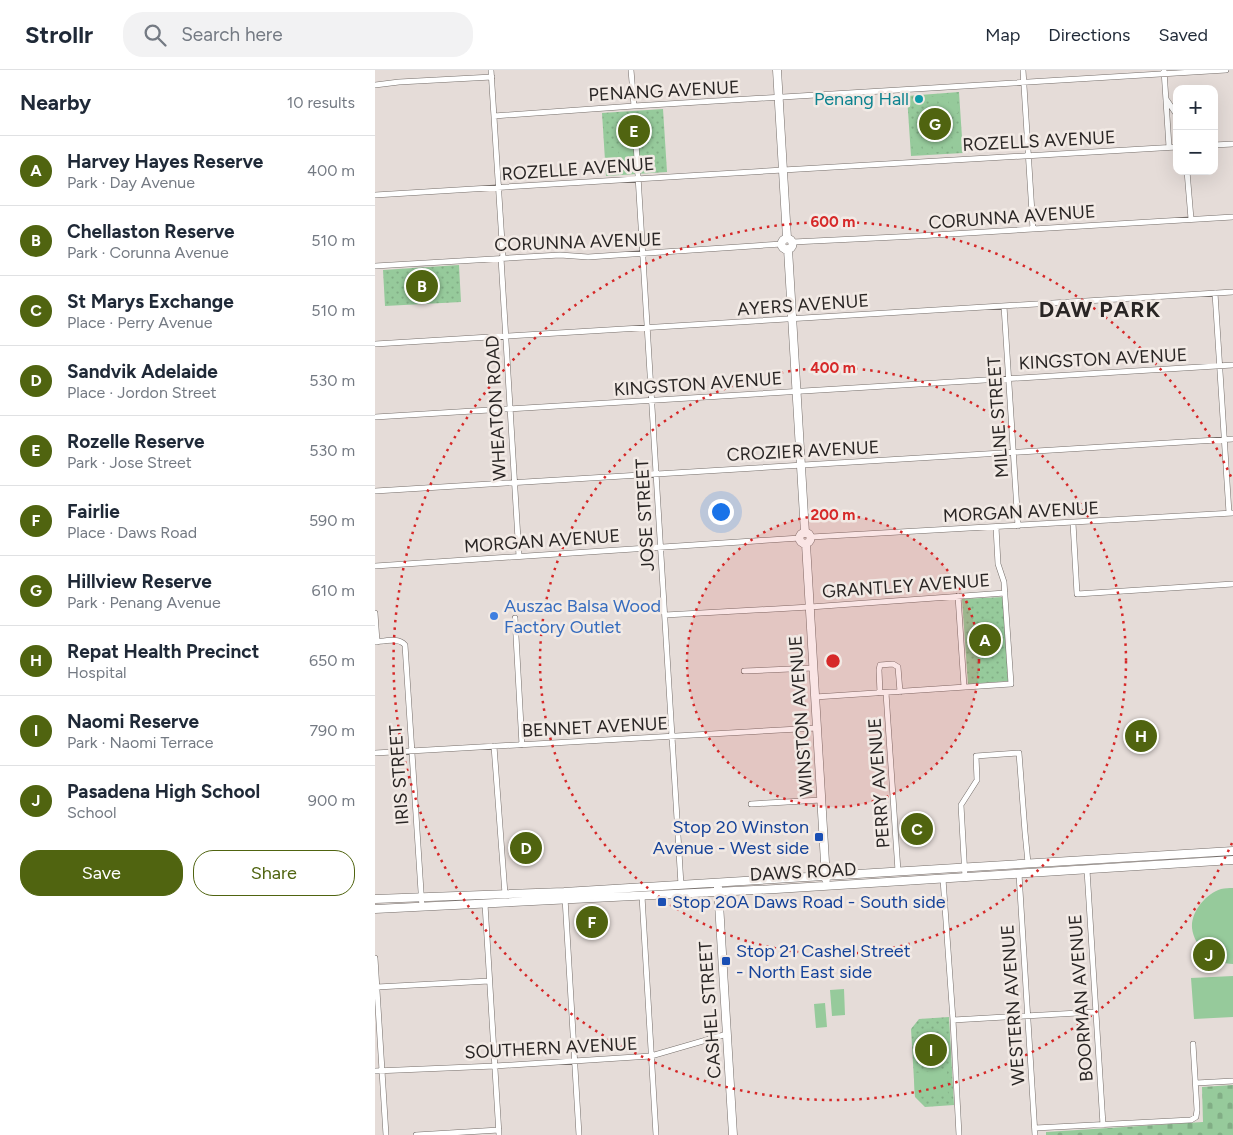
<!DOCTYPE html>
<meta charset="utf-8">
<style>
body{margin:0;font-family:Figtree,sans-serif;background:#f2f2f3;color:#1f2937}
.controls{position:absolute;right:15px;top:15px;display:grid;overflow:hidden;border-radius:10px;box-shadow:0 5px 20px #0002}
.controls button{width:45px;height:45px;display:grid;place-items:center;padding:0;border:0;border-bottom:1px solid #e0e1e3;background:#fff;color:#1f2937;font:25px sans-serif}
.you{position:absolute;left:345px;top:441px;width:18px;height:18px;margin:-12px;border:4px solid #fff;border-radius:50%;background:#1a73e8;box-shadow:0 0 0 8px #1a73e833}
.badge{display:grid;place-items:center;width:32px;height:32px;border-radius:50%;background:#506410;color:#fff;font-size:16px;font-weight:700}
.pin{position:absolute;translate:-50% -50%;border:2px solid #fff;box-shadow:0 1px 5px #0006}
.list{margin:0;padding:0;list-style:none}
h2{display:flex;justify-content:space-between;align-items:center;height:65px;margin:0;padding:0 20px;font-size:21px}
h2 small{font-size:16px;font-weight:400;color:#747a83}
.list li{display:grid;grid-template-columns:32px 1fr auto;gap:15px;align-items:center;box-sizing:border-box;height:70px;padding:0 20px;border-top:1px solid #e0e1e3}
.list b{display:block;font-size:19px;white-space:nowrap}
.list p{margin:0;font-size:16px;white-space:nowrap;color:#747a83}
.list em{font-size:16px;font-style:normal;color:#747a83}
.actions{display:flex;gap:10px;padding:15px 20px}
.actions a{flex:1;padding:11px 0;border:1px solid #506410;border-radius:20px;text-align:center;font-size:18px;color:#506410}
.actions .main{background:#506410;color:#fff}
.icon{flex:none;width:28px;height:28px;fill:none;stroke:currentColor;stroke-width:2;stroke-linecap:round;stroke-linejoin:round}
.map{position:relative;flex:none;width:858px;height:1065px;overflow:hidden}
header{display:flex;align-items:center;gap:30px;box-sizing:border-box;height:70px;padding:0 25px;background:#fff;border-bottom:1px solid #e0e1e3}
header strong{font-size:24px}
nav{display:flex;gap:28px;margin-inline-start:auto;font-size:18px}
.search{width:350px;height:45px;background:#f2f2f3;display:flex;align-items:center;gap:12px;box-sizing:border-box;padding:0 18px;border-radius:20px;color:#747a83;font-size:19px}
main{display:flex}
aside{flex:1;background:#fff}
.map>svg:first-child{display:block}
.cemetery{fill:url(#cemetery-stones)}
.park{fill:url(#park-dots)}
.pitch{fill:#96ca9b}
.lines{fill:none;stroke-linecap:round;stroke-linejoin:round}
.street-casing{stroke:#746d69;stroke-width:6}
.secondary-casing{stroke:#746d69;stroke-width:9}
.street{stroke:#fff;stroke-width:5}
.secondary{stroke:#fff;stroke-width:8}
.ring{fill:none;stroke:#d62828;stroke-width:2.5;stroke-dasharray:2.5 5}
.culture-dot{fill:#0f9aa8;stroke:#f2eae5;stroke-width:2}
.shop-dot{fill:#3f7fe0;stroke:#f2eae5;stroke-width:2}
.transit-dot{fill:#1a4fb4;stroke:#f2eae5;stroke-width:2}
.labels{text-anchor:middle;stroke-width:5;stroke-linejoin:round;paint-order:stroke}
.street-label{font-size:18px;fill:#2a2625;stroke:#f2eae5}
.culture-label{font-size:18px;fill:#0d838f;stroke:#f2eae5;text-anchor:end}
.shop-label{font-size:18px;fill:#366cbe;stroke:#f2eae5;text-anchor:start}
.transit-label{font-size:18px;fill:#164399;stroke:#f2eae5;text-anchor:start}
.district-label{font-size:22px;font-weight:bold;letter-spacing:1px;fill:#2a2625;stroke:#f2eae5}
.centre{fill:#d62828;stroke:#f2eae5;stroke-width:2.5}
.ring-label{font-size:15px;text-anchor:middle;font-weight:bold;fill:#d62828;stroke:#f2eae5;stroke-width:5;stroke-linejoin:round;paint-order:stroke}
</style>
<header>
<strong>Strollr</strong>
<div class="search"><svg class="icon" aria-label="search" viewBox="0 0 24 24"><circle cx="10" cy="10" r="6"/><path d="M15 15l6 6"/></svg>Search here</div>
<nav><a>Map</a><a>Directions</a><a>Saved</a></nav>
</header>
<main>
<aside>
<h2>Nearby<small>10 results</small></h2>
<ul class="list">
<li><span class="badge">A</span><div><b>Harvey Hayes Reserve</b><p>Park · Day Avenue</p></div><em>400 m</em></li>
<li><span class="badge">B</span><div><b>Chellaston Reserve</b><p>Park · Corunna Avenue</p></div><em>510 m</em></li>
<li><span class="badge">C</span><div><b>St Marys Exchange</b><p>Place · Perry Avenue</p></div><em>510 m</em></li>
<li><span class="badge">D</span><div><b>Sandvik Adelaide</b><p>Place · Jordon Street</p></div><em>530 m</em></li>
<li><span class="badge">E</span><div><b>Rozelle Reserve</b><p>Park · Jose Street</p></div><em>530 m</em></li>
<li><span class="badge">F</span><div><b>Fairlie</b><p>Place · Daws Road</p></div><em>590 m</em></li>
<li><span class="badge">G</span><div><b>Hillview Reserve</b><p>Park · Penang Avenue</p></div><em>610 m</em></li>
<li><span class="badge">H</span><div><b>Repat Health Precinct</b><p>Hospital</p></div><em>650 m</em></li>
<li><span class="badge">I</span><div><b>Naomi Reserve</b><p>Park · Naomi Terrace</p></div><em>790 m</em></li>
<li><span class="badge">J</span><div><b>Pasadena High School</b><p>School</p></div><em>900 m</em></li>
</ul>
<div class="actions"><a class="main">Save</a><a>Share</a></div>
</aside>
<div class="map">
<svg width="858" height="1065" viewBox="0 0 858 1065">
<defs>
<pattern id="cemetery-stones" width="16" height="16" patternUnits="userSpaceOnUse" patternTransform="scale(1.25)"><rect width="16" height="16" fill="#96ca9b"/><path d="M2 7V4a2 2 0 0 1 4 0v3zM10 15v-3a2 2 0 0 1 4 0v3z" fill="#81ad85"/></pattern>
<pattern id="park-dots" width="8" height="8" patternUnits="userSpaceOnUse" patternTransform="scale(1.25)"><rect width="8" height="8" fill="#96ca9b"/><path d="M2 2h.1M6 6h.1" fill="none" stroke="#81ad85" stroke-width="1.8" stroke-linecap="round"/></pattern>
</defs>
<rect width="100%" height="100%" fill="#e5dcd8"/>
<path class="cemetery" d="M858,1015V1065H671V1062L828,1052L827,1017Z"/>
<path class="park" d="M584,22L588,83L536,86L532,26Z
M288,39L292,102L231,106L227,43Z
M84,195L86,232L10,236L8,200Z
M628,527L633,611L593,614L587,529Z
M574,947L579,1035L550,1037L540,1027L536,959L544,949Z"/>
<path class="pitch" d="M573,26L574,44H565L564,27Z
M574,26H582L583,43H575Z
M554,27H562L563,44H555Z
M585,63L586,81H578L577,64Z
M575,64L576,81L568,82L567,65Z
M555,65L556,83H548L547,66Z
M557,65H565L566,82H558Z
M537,66H545L546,83L538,84Z
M244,77H255L256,99L245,100Z
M231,78H243L244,100H232Z
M858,818V894C839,894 819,877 817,858C816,841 831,824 846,819C850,818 854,818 858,818Z
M858,906V947L819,949L816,908Z
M469,919L470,945L457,946L455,920Z
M450,933L452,957L441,958L439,934Z
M572,1000L573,1025L540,1027L539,1003Z"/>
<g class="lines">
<defs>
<path id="street" d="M116,0L128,188
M256,0L259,36
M648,0L658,159
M789,0L794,77
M0,15L24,12L117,7
M791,29L802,45
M119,46L259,36L851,0
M261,73L306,815
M839,75L858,74
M812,101L816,149
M0,125L408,100L802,77
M418,172L542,166L858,147
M126,188L144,486
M0,196L185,185L213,187L407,174
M840,223L854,443
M629,236L643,456
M0,274L858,222
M0,347L858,295
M0,421L858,369
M698,453L702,524L858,514
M436,467L858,443
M0,496L425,468
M583,526L589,617
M0,543L2,572
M290,545L435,537L630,523
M140,548L147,675
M0,572C9,571 24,567 30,575L47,837
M369,601L438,598
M505,623L504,600L505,595L518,594L523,597L525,622
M511,623L523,801
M440,627L636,614L629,512L623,494L621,457
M119,676L130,824
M0,683L442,658
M376,734L446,730
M712,800L728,1055
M644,804L660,1065
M590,807L586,735L602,710L601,686L644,683L650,762L653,793
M568,809L578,950L584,1065
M267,826L281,1065
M190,828L204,1065
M110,834L124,1065
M0,888L11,1065
M2,917L114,911
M578,950L721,942
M0,1001L120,996L276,986L352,964
M821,1013L858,1011
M660,1058L816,1050L821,1047L822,1040L818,974
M41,1065L124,1060"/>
<path id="secondary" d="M402,0L412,168
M406.5 174a5.5 5.5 0 1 1 11 0a5.5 5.5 0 1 1-11 0Z
M413,179L430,463
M424.5 468a5.5 5.5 0 1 1 11 0a5.5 5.5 0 1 1-11 0Z
M431,474L451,809
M343,817L358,1065
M0,829L189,822L858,781
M0,839L401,819L858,790"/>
</defs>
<use href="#street" class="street-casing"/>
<use href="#secondary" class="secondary-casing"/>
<use href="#street" class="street"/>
<use href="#secondary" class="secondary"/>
</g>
<circle cx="458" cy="591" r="146" fill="#d62828" fill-opacity=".12"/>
<g class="ring">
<circle cx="458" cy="591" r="146"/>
<circle cx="458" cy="591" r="293"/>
<path d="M857 773A439 439 0 1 1 857 409"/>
</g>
<circle class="culture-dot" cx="544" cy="29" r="5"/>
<circle class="shop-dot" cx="119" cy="546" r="5"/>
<g class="transit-dot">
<rect x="439" y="762" width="10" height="10" rx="2.5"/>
<rect x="282" y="827" width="10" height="10" rx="2.5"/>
<rect x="346" y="886" width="10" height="10" rx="2.5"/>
</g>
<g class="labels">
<g class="street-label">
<text transform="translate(289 21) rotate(-3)" y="6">PENANG AVENUE</text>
<text transform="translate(664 71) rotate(-3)" y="6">ROZELLS AVENUE</text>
<text transform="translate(203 99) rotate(-4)" y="6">ROZELLE AVENUE</text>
<text transform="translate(637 147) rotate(-4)" y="6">CORUNNA AVENUE</text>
<text transform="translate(203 172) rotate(-2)" y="6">CORUNNA AVENUE</text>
<text transform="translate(428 235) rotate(-4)" y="6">AYERS AVENUE</text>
<text transform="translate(728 289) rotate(-3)" y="6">KINGSTON AVENUE</text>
<text transform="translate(323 314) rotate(-4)" y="6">KINGSTON AVENUE</text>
<text transform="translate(121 338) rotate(-93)" y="6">WHEATON ROAD</text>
<text transform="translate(623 347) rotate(-94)" y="6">MILNE STREET</text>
<text transform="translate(428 381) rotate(-3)" y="6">CROZIER AVENUE</text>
<text transform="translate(646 442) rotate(-3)" y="6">MORGAN AVENUE</text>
<text transform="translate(270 445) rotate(-93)" y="6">JOSE STREET</text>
<text transform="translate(167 471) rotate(-4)" y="6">MORGAN AVENUE</text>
<text transform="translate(531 516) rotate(-4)" y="6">GRANTLEY AVENUE</text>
<text transform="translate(426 646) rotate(-94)" y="6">WINSTON AVENUE</text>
<text transform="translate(220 657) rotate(-3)" y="6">BENNET AVENUE</text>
<text transform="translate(24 705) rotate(-94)" y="6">IRIS STREET</text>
<text transform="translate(504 713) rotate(-94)" y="6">PERRY AVENUE</text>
<text transform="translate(428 802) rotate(-3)" y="6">DAWS ROAD</text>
<text transform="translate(706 928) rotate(-94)" y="6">BOORMAN AVENUE</text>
<text transform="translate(638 935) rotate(-94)" y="6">WESTERN AVENUE</text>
<text transform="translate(335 940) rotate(-94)" y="6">CASHEL STREET</text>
<text transform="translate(176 978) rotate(-3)" y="6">SOUTHERN AVENUE</text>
</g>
<g class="culture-label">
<text x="534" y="35">Penang Hall</text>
</g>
<g class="shop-label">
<text x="129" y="542">Auszac Balsa Wood<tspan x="129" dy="21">Factory Outlet</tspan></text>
</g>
<g class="transit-label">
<text x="434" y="763" text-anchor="end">Stop 20 Winston<tspan x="434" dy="21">Avenue - West side</tspan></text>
<text x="297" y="838">Stop 20A Daws Road - South side</text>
<text x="361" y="887">Stop 21 Cashel Street<tspan x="361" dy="21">- North East side</tspan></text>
</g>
<g class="district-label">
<text x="725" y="247">DAW PARK</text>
</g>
</g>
<circle cx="458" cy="591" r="8" class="centre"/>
<g class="ring-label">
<text x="458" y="157">600 m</text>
<text x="458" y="303">400 m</text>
<text x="458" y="450">200 m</text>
</g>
</svg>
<div class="controls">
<button>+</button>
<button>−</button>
</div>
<div class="you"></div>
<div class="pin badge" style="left:610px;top:570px">A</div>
<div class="pin badge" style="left:47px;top:216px">B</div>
<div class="pin badge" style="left:542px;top:759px">C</div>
<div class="pin badge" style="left:151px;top:778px">D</div>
<div class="pin badge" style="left:259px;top:61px">E</div>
<div class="pin badge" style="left:217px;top:852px">F</div>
<div class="pin badge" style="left:560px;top:54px">G</div>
<div class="pin badge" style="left:766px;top:666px">H</div>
<div class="pin badge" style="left:556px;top:980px">I</div>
<div class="pin badge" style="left:834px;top:885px">J</div>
</div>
</main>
